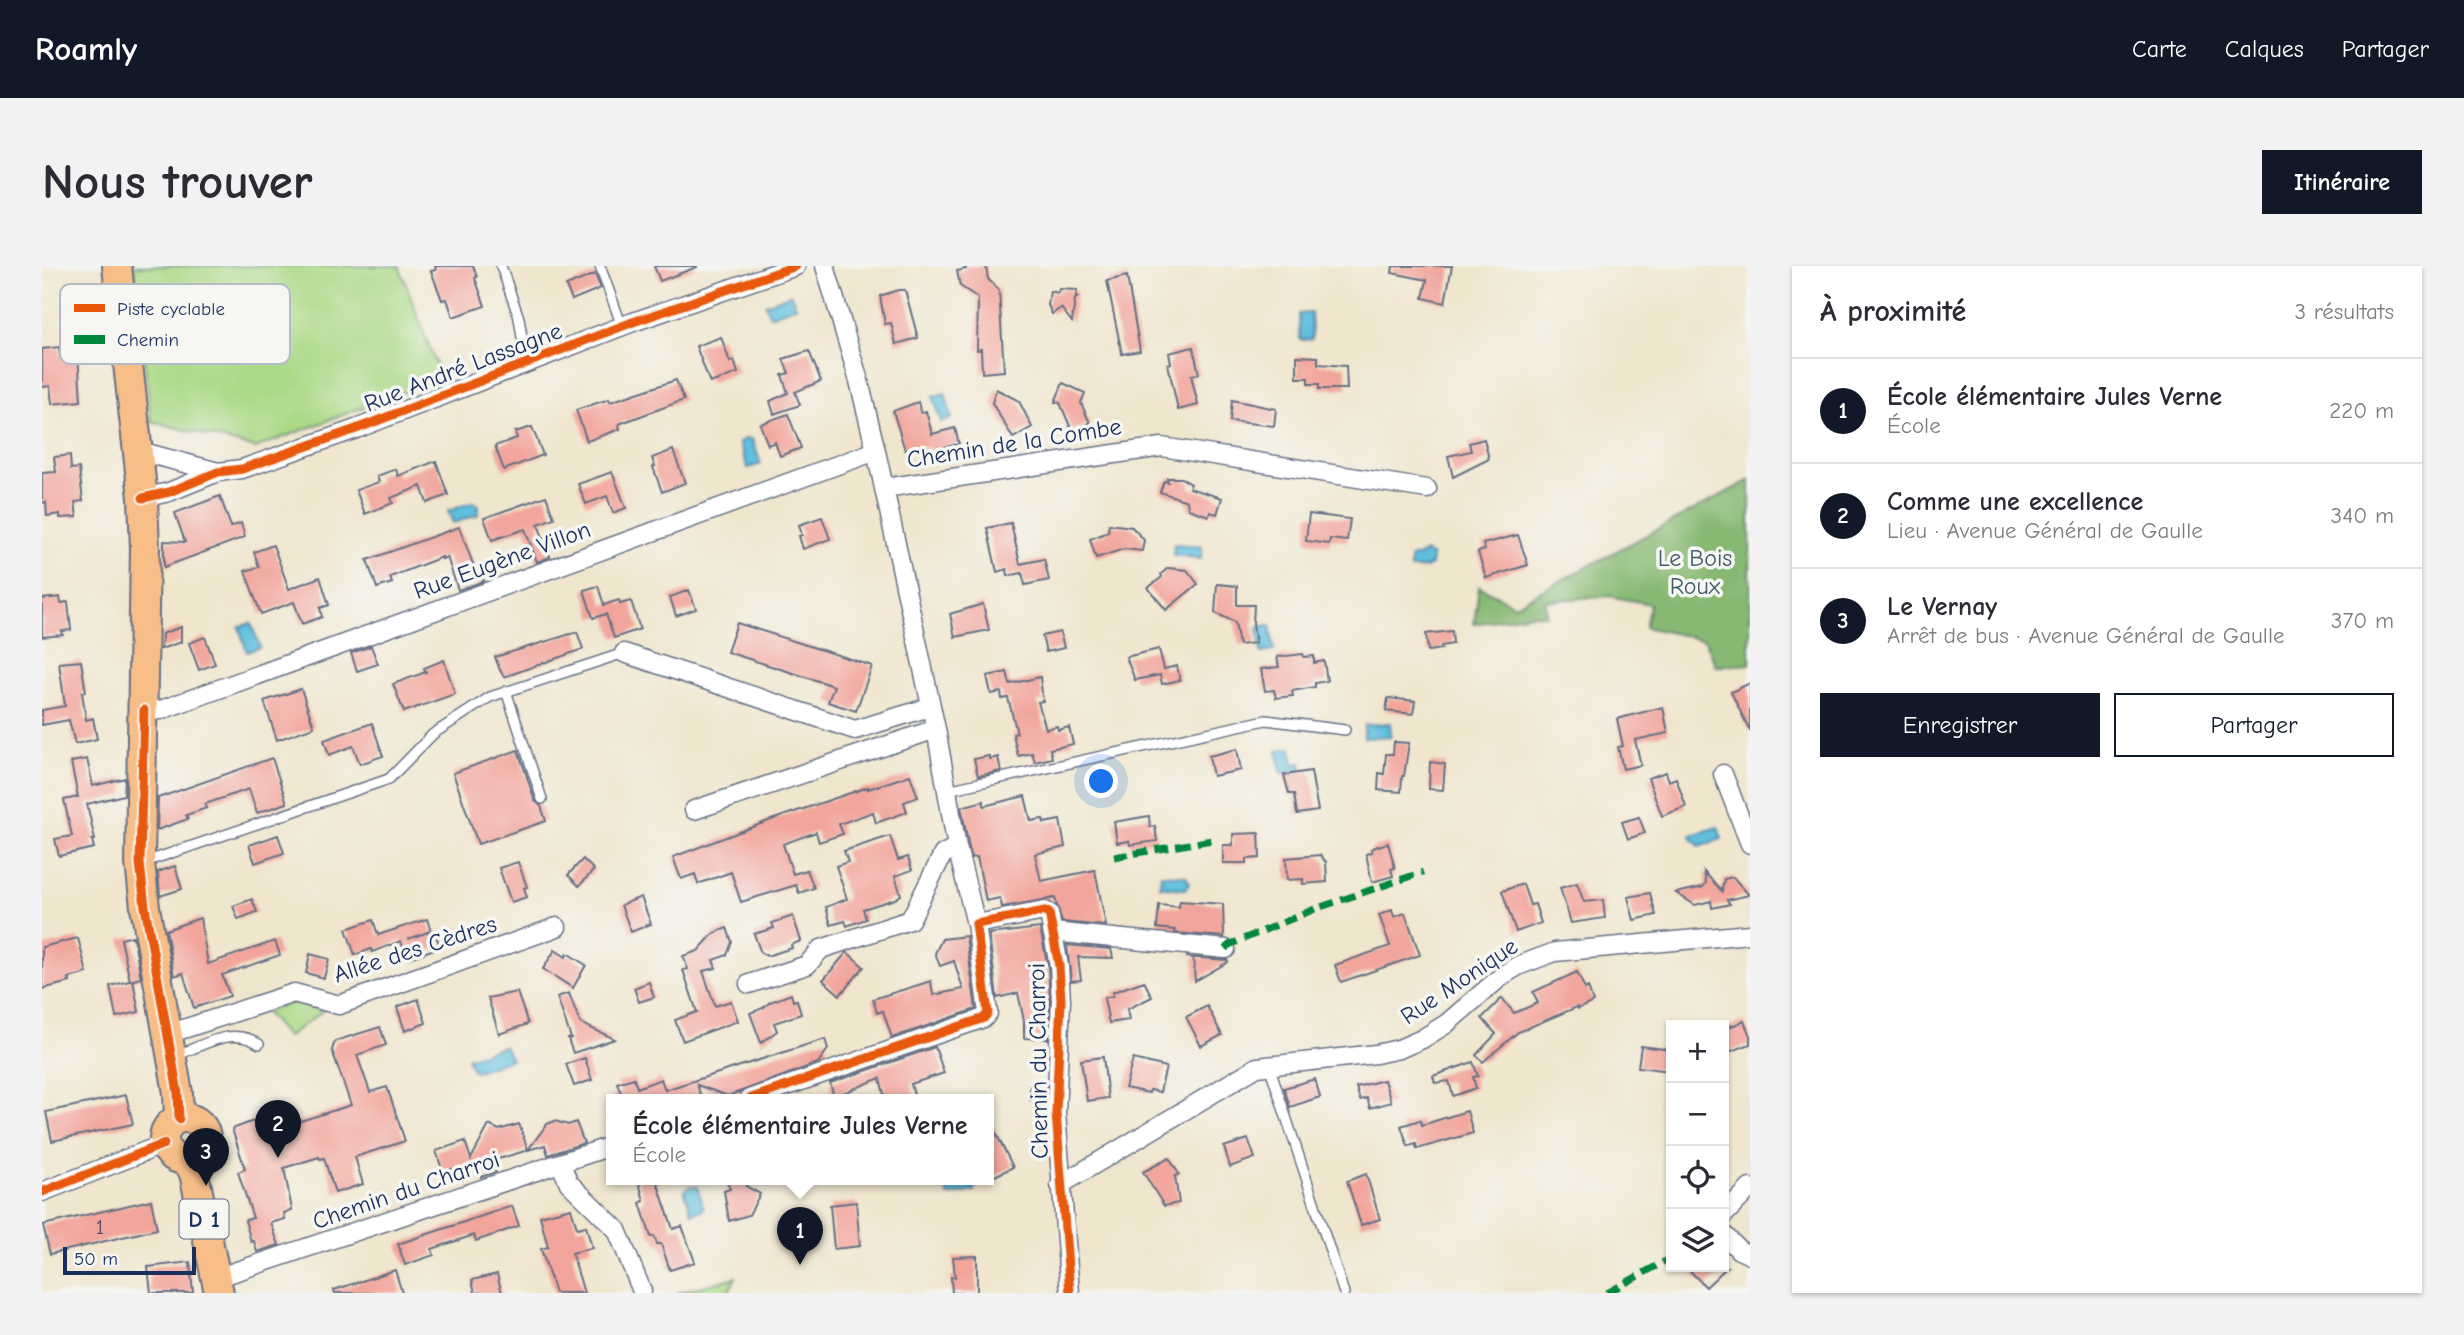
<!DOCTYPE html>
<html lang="fr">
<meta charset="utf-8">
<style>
body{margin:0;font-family:"Comic Neue",sans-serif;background:#f2f2f3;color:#2b2b33}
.controls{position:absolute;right:21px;bottom:21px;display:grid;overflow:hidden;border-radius:0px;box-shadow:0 2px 5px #0004}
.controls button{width:63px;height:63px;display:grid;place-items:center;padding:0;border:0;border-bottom:2px solid #e1e1e2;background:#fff;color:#2b2b33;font:35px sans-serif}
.scale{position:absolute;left:21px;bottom:18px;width:133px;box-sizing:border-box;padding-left:7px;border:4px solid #1b2f5e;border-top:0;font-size:19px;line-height:24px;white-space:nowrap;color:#1b2f5e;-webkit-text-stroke:5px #f6f6f2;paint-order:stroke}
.you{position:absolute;left:1060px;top:516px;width:24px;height:24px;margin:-18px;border:5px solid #fff;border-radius:50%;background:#1a73e8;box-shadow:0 0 0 10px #1a73e833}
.badge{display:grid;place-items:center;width:46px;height:46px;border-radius:50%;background:#111827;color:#fff;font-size:23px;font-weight:700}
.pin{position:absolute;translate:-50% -58px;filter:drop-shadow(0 2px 4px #0008)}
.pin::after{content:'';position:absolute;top:37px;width:24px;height:21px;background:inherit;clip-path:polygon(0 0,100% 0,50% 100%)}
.popup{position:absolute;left:564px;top:828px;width:388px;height:91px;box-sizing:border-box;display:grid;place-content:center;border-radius:0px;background:#fff;filter:drop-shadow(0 2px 5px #0005);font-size:23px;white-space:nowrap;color:#7c7c81}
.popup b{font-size:26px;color:#2b2b33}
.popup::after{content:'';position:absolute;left:50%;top:100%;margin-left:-14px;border:14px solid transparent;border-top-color:#fff}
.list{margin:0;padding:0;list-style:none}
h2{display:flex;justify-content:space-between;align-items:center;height:91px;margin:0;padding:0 28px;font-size:30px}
h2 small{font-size:23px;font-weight:400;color:#7c7c81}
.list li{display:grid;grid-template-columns:46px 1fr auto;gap:21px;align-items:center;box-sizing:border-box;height:105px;padding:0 28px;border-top:2px solid #e1e1e2}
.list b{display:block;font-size:26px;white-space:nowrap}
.list p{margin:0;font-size:23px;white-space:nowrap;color:#7c7c81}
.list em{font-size:23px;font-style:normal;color:#7c7c81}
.actions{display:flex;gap:14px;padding:21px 28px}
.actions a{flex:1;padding:16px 0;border:2px solid #111827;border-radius:0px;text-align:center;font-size:24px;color:#111827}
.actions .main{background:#111827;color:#fff}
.icon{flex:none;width:38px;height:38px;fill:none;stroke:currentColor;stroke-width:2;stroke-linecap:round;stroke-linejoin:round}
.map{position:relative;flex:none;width:1708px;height:1027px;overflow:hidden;border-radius:0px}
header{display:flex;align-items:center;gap:42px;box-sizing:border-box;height:98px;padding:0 35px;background:#111827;color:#fff}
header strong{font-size:33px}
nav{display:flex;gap:38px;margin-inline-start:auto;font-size:24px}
.intro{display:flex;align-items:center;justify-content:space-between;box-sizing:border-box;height:168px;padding:0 42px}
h1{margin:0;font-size:49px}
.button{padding:18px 32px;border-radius:0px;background:#111827;color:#fff;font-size:24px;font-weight:700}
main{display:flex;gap:42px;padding:0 42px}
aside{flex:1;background:#fff;border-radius:0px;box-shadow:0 2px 5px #0004}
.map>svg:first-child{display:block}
.green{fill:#abd986;stroke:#638472;stroke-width:2}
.forest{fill:#88b973;stroke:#527468;stroke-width:2}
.water{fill:#5fbfdd;stroke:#3d779e;stroke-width:2}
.building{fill:#f2a59b}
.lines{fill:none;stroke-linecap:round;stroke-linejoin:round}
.service-casing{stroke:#666f85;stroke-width:12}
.minor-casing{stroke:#666f85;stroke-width:21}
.primary-casing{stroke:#666f85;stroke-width:32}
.service{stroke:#fff;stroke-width:9}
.minor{stroke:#fff;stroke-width:18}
.primary{stroke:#f7be88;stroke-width:28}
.quiet{stroke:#00873e;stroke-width:7;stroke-dasharray:14 7;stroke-linecap:butt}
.cycleway-casing{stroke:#f6f6f2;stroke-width:13}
.cycleway{stroke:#e8590c;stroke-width:9}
.labels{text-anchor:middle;stroke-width:7;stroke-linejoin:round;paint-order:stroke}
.number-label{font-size:21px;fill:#514c6d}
.shield{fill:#f6f6f2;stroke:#5d6b8a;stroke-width:2}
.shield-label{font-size:23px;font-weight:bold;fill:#1b2f5e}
.street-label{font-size:24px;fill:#1b2f5e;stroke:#f6f6f2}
.park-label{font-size:24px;fill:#3f5a68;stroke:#f6f6f2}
.key{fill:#f6f6f2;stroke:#b4bac6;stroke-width:2}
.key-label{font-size:19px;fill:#1b2f5e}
</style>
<header>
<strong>Roamly</strong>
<nav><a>Carte</a><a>Calques</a><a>Partager</a></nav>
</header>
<div class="intro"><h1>Nous trouver</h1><a class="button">Itinéraire</a></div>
<main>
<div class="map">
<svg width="1708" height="1027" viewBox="0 0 1708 1027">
<rect width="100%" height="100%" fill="#f6f6f2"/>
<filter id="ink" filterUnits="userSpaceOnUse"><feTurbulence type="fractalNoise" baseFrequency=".0143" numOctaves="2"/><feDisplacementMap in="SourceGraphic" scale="14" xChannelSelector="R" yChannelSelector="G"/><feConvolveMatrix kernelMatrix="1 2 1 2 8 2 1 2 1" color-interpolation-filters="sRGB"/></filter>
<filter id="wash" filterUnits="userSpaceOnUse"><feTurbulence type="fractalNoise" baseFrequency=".00686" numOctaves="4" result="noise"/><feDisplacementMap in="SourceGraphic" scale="28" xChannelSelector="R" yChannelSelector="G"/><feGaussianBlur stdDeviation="1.57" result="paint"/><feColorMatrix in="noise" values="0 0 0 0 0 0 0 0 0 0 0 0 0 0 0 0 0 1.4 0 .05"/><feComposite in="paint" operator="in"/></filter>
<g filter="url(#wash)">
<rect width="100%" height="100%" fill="#f0e6ce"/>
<path class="green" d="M92,0H357L399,112L213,182L109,155Z
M250,736L281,745L245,771L223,746Z
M694,1011L686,1027H635Z"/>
<path class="forest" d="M1708,214V398L1674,400L1663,374L1603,361L1608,338L1567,330L1503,335L1504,349L1489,348L1432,358L1437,320L1470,338H1475Z"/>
<path class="water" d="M749,28L754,40L728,50L723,38Z
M1269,47L1270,73L1258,74L1257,48Z
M903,127L910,153L899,156L891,130Z
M703,173H710L719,198L706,202L697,177Z
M431,236L437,240L436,249L411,257L406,245Z
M1132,278L1160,280L1159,293L1142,290H1131Z
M1383,286L1390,290L1389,299L1383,302L1368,303V291H1376Z
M209,357L218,381L205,386L197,361Z
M1228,359L1232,385L1219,387L1216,361Z
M1348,457L1349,470L1322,472V459Z
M1249,482L1252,498L1259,497L1260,504L1239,507L1236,484Z
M1676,561L1680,573L1657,581L1655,577L1651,575L1649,569Z
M1119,608L1144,610L1147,618L1143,623L1118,620Z
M462,780L469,793L432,806L425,792Z
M919,913H930L933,925L906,930L903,916Z
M648,920H655L662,943L650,947L642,924Z"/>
<g id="blocks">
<path class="building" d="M393,0H431L435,11L433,12L443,40L411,51L405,33L400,34L389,5L394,4Z
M612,0H655V1L618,15Z
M923,0H944L946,13L957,25L962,105L940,107L939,83L935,84L936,32L918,20L915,5L924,3Z
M1351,0H1410L1403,37L1381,32L1385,14L1350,7Z
M553,8L559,22L530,34L524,20Z
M1085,10L1098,85L1080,88L1065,15Z
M1017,23L1035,24L1034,31H1036L1033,33L1030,56L1019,42L1010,48L1006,39L1008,25L1016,27Z
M856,24H863L876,72L854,78L849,57L843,58L838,30Z
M679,71L688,96L692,94L696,107L668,117L654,80Z
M17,81L18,89L36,87L39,135L10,138L8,120L0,121V83Z
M1151,81L1157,108L1149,109L1156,139L1136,144L1126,98L1129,97L1127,87Z
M767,85L779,115L753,126L758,139L732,148L728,135L746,127L740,109L747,107L741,93Z
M1255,90L1276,91V98L1304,100L1305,123H1277V118H1266V112H1255Z
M634,114L642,134L577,158L578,163L545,175L534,144L567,133L568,136Z
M1021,117L1043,127L1039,137L1048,157L1030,165L1018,137L1013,136Z
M954,123L977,135L990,161L971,172L950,137Z
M1190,134L1234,143L1232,160L1188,155Z
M876,136L879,147L884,145L890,168L913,162L917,178L888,185L887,181L863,184L851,145Z
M746,148L759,182L738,190L733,176L726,179L718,158Z
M490,161L501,189L462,204L453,180L475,172L473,166Z
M1442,173L1447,193L1411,211L1406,190L1429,185L1427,177Z
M631,184L643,217L620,226L611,201L613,200L610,192Z
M28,189L29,203L37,202L41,235L33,236L35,251L18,252V248L5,250L4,236L0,237V207L14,206L12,191Z
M394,195L406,229L385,237L379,220L349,232L351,237L323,248L314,224L337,216L335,210L354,203L356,210Z
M570,206L584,242L571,247L565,230L544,238L536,218Z
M1125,212H1139L1149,218L1147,222L1180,232L1175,248L1168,246L1167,250L1146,243L1145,235L1118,226L1122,215L1126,216Z
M178,230L189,261L199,257L203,271L122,301V275L143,276L133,247Z
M504,230L512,252L496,258L508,291L495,296L483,263L450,274L442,252Z
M1267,248L1308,253L1305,275L1288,273L1287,278L1264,275Z
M780,251L788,273L761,283L757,270L760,269L757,259Z
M969,257L978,298L1002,293L1007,314L983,319L980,307L966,310L965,303L955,306L945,262Z
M1067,258L1090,261L1102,274L1100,285L1082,283L1054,292L1048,273L1066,266Z
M417,261L433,303L438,301L442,315L416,324L405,291L400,293V291L348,311L350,317L335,322L325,294Z
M1476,269L1486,299L1444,312L1436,286L1443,284L1441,278Z
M231,279L247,323L278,311L287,339L278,342L280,351L260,358L252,336L219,348L203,305L217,301L212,286Z
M1126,302L1145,304L1156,318L1124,344L1106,322L1120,311L1119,308Z
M1175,318L1195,320V339H1212L1211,358L1214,377L1197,379L1193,356L1173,347Z
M556,320L562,339L577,334L578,338L589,335L598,363L572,372L564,348L551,352L542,324Z
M647,324L654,343L634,350L628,331Z
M18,331L19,337L26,336L29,364L20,365L21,369L0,371V333Z
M941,338L947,364L913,371L908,348Z
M695,357L830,400L814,445L786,436L792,420L685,386Z
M139,361V376L119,383L120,368Z
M1410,365L1411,378L1399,380L1400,383L1386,385L1384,368Z
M535,366L541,383L462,411L458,404L453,391Z
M1018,366L1022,382L1004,386L1000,370Z
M163,371L173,398L157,404L147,377Z
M329,380L336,398L315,405L309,387Z
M1117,383L1122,403L1135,400L1138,414L1120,418L1118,409L1093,414L1084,391Z
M1261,388L1262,391L1272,390V397L1282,395L1285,415L1273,417V421L1250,425L1251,430L1234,432L1232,424L1223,425L1219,403L1237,401L1235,391Z
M402,394L413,428L362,446L351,418L384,406L382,402Z
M39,395L44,426H40L44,454L51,452L55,473L33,478L27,454L0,459V444L23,440L17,397Z
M965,406L968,418L998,411L1001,435L996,436L1004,463L1015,460L1016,464L1027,461L1031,478L1008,483L1010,492L993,496L990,487L976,490L971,468L975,467L966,432L960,433L959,426L949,428L945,410Z
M1708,417V465L1689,426Z
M259,423L272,461L235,474L222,435Z
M1346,432L1373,435L1371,448L1344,445Z
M1621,441L1626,467L1593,474L1599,499L1581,503L1576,481L1581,480L1575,453Z
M330,457L341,490L318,498L311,480L287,489L282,474Z
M1352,476L1367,477L1362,510H1360L1359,526L1336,524L1337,507L1342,508L1344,488H1351Z
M1195,483L1199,504L1171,510L1167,490Z
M476,484L493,535L499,540L504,555L436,578L411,507Z
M947,490L948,493L956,491L959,505L936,510L932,493Z
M230,492L245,537L215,547L207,523L163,538L165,542L144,549L146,553L115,564L116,532Z
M45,493L51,520L83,512L82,529L45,538L53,574H50L52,582L17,590L13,573L30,570L22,534L36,531L29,496Z
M1388,496L1403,498L1401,524L1387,523Z
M1269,505L1276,545L1255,548L1252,528H1247L1242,509Z
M1624,506L1627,515L1634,512L1644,541L1620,550L1606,512Z
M868,509L876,531L862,536L865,546L834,557L831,546L797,558L801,568L777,576L774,566L741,578L751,608L765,604L772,622L757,627L754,619L699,636L689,606L656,618L653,608L639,613L631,591L729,554L826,521V523Z
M983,530L989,555L1001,553L1002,557L1018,554L1023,581L993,588L999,615L1053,604L1064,660L1020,656L1013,632L960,641L958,632L944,635L935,591L929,592L919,541L942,535V540Z
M1107,550L1108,561L1113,560L1115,575L1088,579L1087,575L1075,577L1072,556Z
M1597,551L1603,567L1586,573L1580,556Z
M1217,567L1218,592L1205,593V597H1181V579H1191V568Z
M236,569L242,587L213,597L207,579Z
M848,570L856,594L866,591L870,604L853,610L859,629L853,633L821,643L824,653L805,660L803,655L789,659L784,641L805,633L794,600L806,596L802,585Z
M1346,577L1353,602L1349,603L1351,610L1330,616L1324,588L1330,586L1329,583L1333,581Z
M1278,589L1284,596L1285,616L1261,618V613L1245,614L1244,592Z
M541,593L552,604L537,620L526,609Z
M476,596L485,621L482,622L485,631L469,636L457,602Z
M133,600L140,623L118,630L116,606Z
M1662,606L1680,625L1682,613L1691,611L1707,629L1685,634L1688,638L1670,642L1669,635L1653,639L1634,627L1661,621L1664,617Z
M1535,617L1542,636L1561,634L1563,652L1529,657L1518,622Z
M1481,618L1488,639L1493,638L1499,657L1474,666L1460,625Z
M1608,627L1614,649L1592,654L1586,631Z
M599,631L609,658L589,666L579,639Z
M210,633L215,646L196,653L191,640Z
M1138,635L1181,638L1182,671L1133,667V664L1115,662L1117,639L1137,641Z
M1350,644L1352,651L1363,647L1378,689L1299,716L1293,699L1348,680L1337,649Z
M751,650L759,675L749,679L750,682L725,690L719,687L712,668L732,662L730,657Z
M158,652L166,698L233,675L238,689L180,709L188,730L152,742L141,707L132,710L124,664Z
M385,653L389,665L366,673L392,664L398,681L365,693L359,675L330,686L329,683L313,689L304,663L331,654L336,669Z
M685,662L690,676L685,689L671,694L674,702L661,705L673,740L689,735L696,755L641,775L633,754L655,746L641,704L646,703L641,690L656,685L672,667Z
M998,662L1006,701L1008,734L1006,773L982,772V755L976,727L955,732L947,668Z
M91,670L99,712L88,715L79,673Z
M924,670L934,743L850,772L841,745L835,747L831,733L889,715L891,729L921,723L912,695L898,700L893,687L900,673Z
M36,672L45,707L27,712L28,716L0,723V681Z
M1025,679L1069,683L1071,692L1036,691L1039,714L1029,715Z
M513,684L524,691L525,687L544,699L531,722L501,703Z
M805,686L822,701L798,729L781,714Z
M268,688L287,693L282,712L264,707Z
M1144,691L1185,694L1186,696L1153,715L1151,692Z
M1535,706L1543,723L1546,721L1551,736L1536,743L1535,741L1476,766L1441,796L1434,789L1454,768L1440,752L1460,732L1472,747L1496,737L1491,726Z
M91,714L97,746L74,751L68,720Z
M1102,715L1110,731L1085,743L1087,754L1067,757L1062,732L1071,730V726Z
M607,716L612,731L597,736L592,722Z
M475,726L486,758L457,768L446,732Z
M527,727L538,757L573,773L531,787L526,773L529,772L515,731Z
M749,728L751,735L755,734L759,748L732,757L735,765L719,777L708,747L721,742L728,736Z
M376,733L384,757L363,765L355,741Z
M1165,740L1180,769L1159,780L1144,751Z
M1702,755L1708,770V778L1682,788V763Z
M338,761L344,779L315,789L328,826L345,821L363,875L313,891L321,918L293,927L282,892L278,893L277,891L242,902L250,944L242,947L243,953L229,957L237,979L215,986L212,975L209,976L203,954L211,952L196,906L203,903L190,863L225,850L230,864L309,839L290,784L293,775Z
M783,773L786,783L776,797L686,830L655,819L660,833H570V830L579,827L575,817L592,812L595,822L619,813L623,824Z
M1599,780L1629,784V805L1596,801Z
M893,781L902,807L869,818L873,833H843L838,812L792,831L788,817Z
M1061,791L1066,832L1045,835L1039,794Z
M543,792L550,814L532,820L524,798Z
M1091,793L1124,801L1118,826L1108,824L1107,827L1083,822Z
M1431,796L1436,810L1431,811L1434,822L1411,830L1407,815L1393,817L1391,810Z
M1273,813L1278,831L1248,841L1242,822Z
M1342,814L1349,836L1328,842L1325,832L1318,834L1314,821Z
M1004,818L1003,833L988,834V820Z
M84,829L91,858L10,875L4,846Z
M1425,845L1431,867L1375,883L1374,878L1366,880L1359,860L1378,854L1380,859Z
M947,853L971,901L947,913Z
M513,855L526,859L534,856L542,877L506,889L503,879L486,884L505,858Z
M477,858L486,884L450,895L454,906L439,911L435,898L411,907L410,903L401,906L394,885L423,875L429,893L447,859L457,864Z
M1206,873L1213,892L1188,901L1182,881Z
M1127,892L1137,908L1133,910L1137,937L1122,940L1101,906Z
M1324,908L1338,953L1319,959L1305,915Z
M596,913H614L631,963L640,960L653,996L628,1004L619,978H615L612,970L609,971L598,937L602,935Z
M696,913H702L704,920L718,928L707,949L687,955L682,925L688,923L685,916Z
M109,934L115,963L8,988L1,959Z
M814,936L818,980L792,983L788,939Z
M470,940L477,960L434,975L432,969L390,983L392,989L363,999L356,978Z
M529,942L535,962L544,960L550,982L530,987L542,1027H513L499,983L506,981L498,950Z
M935,990V1027H910L909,1011H913L911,991Z
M148,996L151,1027H109L106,1001Z
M1644,1001H1685L1664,1021Z
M353,1004L360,1027H293L292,1024Z
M455,1008L460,1027H433L430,1014Z"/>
</g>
</g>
<g filter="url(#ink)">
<use href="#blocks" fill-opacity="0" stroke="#666f85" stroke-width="2"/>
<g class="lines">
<defs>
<path id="service" d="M459,0L477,52L484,97
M558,0L580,60
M464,425L500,533
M905,524L1224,454L1303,464
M103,596L347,513L391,468L448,431L582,387
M134,790C161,779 190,760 217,778
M1227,799L1302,1027"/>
<path id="minor" d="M783,0L817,115L834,185L894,463L915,581L934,658
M97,185L176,206
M842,222L1120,181L1385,223
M101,232L127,226L176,206L200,203L314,163L591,56L754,0
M582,387L813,464L888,441
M102,444H119L834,185
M1681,508L1708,578
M652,544L894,463
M1010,666L1184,683
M707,718L765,699L779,683L868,654L901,588L915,581
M126,768L252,727L297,739L515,661
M707,833L942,752L946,747L934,658L1003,645L1007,647L1017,700L1019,734L1014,847L1028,1027
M518,897L527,917L575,964L600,1025
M1018,919L1215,801L1334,788L1357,783L1380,773L1404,758L1461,709L1478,699L1513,686L1708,668
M0,926L122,878
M1682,949L1708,922
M1682,969L1697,984L1708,989
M174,1012L569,880"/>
<path id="primary" d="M75,0L101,232L103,283L98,597L103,641L136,827L137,853
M122 873a21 21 0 1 1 42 0a21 21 0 1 1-42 0Z
M145,894L152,907L177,1027"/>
</defs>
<use href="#service" class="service-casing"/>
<use href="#minor" class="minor-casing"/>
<use href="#primary" class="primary-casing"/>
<use href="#service" class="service"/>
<use href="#minor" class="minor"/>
<use href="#primary" class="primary"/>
<path class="quiet" d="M1072,591L1170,574
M1184,683L1187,679L1273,643L1381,606
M1565,1027L1629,992"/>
<defs>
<path id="cycleway" d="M101,232L127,226L176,206L200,203L314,163L591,56L754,0
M102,444L98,597L103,641L136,827L137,853
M707,833L942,752L946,747L934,658L1003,645L1007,647L1017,700L1019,734L1014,847L1028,1027
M0,926L122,878"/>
</defs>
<use href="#cycleway" class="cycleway-casing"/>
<use href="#cycleway" class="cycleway"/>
</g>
</g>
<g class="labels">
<g class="number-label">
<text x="58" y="968">1</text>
</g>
<rect class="shield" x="137.5" y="933.5" width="49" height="39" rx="5"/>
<g class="shield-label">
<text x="162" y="961">D 1</text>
</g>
<g class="street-label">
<text transform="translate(421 101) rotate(-21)" y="8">Rue André Lassagne</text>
<text transform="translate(972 177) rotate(-9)" y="8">Chemin de la Combe</text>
<text transform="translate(460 294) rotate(-20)" y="8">Rue Eugène Villon</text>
<text transform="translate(373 683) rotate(-18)" y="8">Allée des Cèdres</text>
<text transform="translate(1417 715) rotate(-34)" y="8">Rue Monique</text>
<text transform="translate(996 795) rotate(-91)" y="8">Chemin du Charroi</text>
<text transform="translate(364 924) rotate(-19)" y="8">Chemin du Charroi</text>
</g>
<g class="park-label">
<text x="1653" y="300">Le Bois<tspan x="1653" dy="28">Roux</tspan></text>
</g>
</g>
<rect x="18" y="18" width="230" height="80" rx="10" class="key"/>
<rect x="32" y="38" width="31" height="8" fill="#e8590c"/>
<rect x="32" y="69" width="31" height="9" fill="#00873e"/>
<g class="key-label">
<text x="75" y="49">Piste cyclable</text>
<text x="75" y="80">Chemin</text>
</g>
</svg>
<div class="controls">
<button>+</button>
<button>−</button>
<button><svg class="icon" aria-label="locate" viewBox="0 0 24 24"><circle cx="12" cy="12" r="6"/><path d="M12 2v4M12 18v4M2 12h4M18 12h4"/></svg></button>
<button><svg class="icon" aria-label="layers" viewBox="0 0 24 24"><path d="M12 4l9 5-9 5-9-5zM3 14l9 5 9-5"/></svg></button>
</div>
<div class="scale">50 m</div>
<div class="you"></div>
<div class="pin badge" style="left:758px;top:999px">1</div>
<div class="popup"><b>École élémentaire Jules Verne</b>École</div>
<div class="pin badge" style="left:236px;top:892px">2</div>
<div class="pin badge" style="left:164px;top:920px">3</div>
</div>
<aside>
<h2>À proximité<small>3 résultats</small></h2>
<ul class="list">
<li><span class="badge">1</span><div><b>École élémentaire Jules Verne</b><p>École</p></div><em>220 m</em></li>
<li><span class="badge">2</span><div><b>Comme une excellence</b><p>Lieu · Avenue Général de Gaulle</p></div><em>340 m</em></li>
<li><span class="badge">3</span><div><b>Le Vernay</b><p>Arrêt de bus · Avenue Général de Gaulle</p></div><em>370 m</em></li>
</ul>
<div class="actions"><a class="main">Enregistrer</a><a>Partager</a></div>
</aside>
</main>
